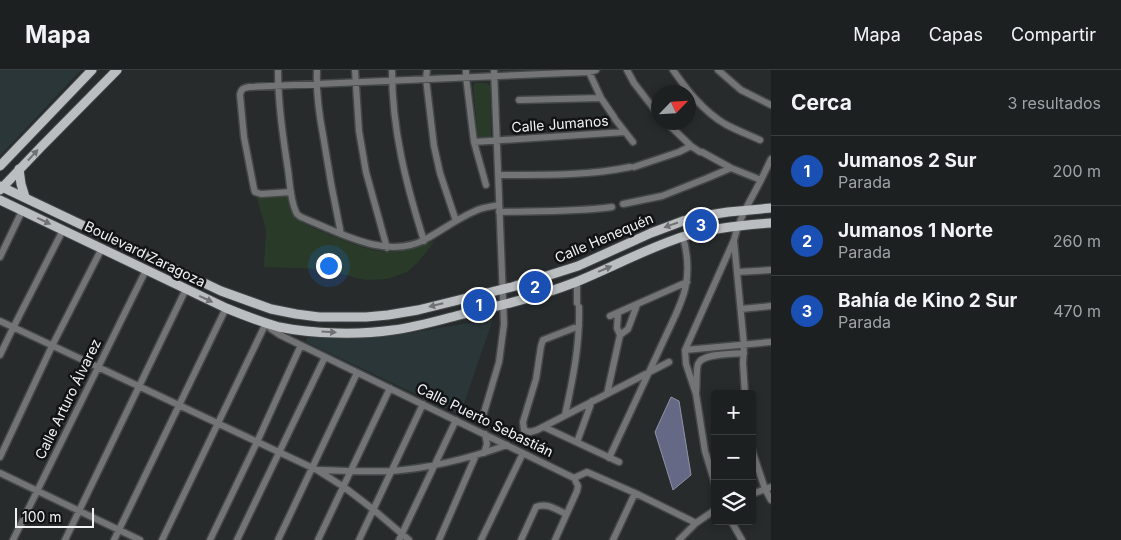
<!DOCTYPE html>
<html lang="es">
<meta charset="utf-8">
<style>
body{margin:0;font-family:Inter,sans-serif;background:#2a2d2e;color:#f1f3f6}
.controls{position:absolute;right:15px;bottom:15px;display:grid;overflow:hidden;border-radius:5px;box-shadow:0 2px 8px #0003}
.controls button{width:45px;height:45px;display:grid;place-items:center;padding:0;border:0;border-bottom:1px solid #3b3e3f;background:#1d2021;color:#f1f3f6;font:25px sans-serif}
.compass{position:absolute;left:651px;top:15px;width:45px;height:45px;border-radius:50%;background:#1d2021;box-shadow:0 2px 8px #0003;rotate:65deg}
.scale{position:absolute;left:15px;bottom:12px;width:79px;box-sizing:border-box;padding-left:5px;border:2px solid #f0f2f3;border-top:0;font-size:14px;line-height:18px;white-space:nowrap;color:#f0f2f3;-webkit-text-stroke:4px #121314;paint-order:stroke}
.you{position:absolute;left:328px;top:195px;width:18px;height:18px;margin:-12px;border:4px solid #fff;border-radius:50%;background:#1a73e8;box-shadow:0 0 0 8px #1a73e833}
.badge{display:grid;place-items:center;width:32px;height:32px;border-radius:50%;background:#db2777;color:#fff;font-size:16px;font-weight:700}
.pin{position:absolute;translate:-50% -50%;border:2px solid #fff;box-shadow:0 1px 5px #0006}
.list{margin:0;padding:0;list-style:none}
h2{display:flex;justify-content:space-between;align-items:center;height:65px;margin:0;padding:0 20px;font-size:21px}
h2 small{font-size:16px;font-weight:400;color:#a0a3a5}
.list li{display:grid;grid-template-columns:32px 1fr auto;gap:15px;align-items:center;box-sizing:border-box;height:70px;padding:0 20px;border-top:1px solid #3b3e3f}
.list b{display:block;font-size:19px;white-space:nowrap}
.list p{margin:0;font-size:16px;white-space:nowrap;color:#a0a3a5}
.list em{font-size:16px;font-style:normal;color:#a0a3a5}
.icon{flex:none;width:28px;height:28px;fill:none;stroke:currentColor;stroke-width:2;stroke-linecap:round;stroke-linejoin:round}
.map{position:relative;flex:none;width:771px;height:470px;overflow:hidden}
header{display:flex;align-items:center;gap:30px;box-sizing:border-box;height:70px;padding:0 25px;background:#1d2021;border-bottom:1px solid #3b3e3f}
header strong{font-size:24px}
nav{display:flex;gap:28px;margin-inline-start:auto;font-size:18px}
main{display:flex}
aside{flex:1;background:#1d2021}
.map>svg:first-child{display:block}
.built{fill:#2b3638}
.green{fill:#293b28}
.water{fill:#666986;stroke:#8f92a7}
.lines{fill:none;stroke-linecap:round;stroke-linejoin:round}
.minor-casing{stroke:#434748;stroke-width:9}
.major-casing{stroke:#434748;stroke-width:11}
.minor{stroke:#737475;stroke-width:6}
.major{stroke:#bbbec1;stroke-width:9}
.oneway{fill:#6f7173}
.labels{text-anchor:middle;stroke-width:5;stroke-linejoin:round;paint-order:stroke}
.street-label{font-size:14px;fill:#f0f2f3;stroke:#121314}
</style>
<header>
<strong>Mapa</strong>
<nav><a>Mapa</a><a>Capas</a><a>Compartir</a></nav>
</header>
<main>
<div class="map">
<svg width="771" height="470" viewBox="0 0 771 470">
<rect width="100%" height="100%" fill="#272b2c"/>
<path class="built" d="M0,0H81L0,86Z
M493,249L460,345L306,272L308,266L403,264Z"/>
<path class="green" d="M475,13H486L490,16L491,67L478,68L473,16Z
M288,126C289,133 290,142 296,148C304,156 365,180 378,181C398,184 416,178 435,171L417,193L407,202L387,209L367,210L357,208L324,199L264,197L266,160L257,128Z"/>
<path class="water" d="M671,327L679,331L691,405L673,420L655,362Z"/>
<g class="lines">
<defs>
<path id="minor" d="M278,0C278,33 283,67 288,100C290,113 290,129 296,142C297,145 298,145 301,147C338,162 387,191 426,169C444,159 461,146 480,139C486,137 493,136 499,135
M317,0C316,22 319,44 323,65C328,98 334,131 341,164
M355,0L359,61L366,102L387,178
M392,0C392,60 406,114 424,171
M427,0L426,9L434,76L440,103L456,151
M466,0V7L474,72L486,115
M627,0L634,13L658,44
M673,0C687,20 703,41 725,54C736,60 749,65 760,70
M718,0L741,20L771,35
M589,2L601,28L614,47
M519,30L601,28
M615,49L633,72
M666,52L691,76L700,82
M474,72L625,62
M702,82L731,98L761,110
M634,97L679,82L691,76
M498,105C543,105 587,106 630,97
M291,122L261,124L255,122L254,119L244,67L240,25C241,19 243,18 249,17L589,2L596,0
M623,134L662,126L705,109L731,98
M499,142C537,141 575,142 612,137
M734,171L744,275L743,293L745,324
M0,187L22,141
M738,202L771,200
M577,211V233
M741,239L771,236
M610,246L687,212
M0,251L317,400L344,417L374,440L409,470
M579,256L543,270L541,276L536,309L523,352L524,360L530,362L537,360L669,292
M620,265L628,259L637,235
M685,280L771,272
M0,285L13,258L63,160
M696,323C697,316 696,299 698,294C702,283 733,284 744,283
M607,324L620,265L617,258L618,243
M565,345C573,309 580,274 579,237
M483,346L499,292L504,254L494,0
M544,357L619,392
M577,372L592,331
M752,380L765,419L771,430
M484,383L487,374L485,364
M0,387L52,276L102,178
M609,388L676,244C680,234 685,224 686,214C689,198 687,182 683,167
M319,400C343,401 368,402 392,401C431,398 470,388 507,375
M0,403L140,470
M715,414L705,381L696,324L686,294L685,280L734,170L738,156L745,140L761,110L771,89
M752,424L771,417
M731,451L742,470
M13,470L146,200
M65,470L186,219
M114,470L226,238
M162,470L266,253L271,259L280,265L574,408L587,402L635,423L696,453
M210,470L257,372L301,275
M237,470L325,287
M278,470L357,303
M318,470L390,318
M359,470L423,334
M399,470L456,350
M439,470L476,385
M481,470L523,383
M521,470L536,437C546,432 557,440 566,444
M555,470L577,421L578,416L574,408
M613,470L635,423
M679,470L696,453L715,440"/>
<path id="major" d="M0,96L92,0
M19,99L21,114L25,127
M0,116L221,221L271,239L296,244L319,247H366L388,245L418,240L512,217L578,196L651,163L683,151L709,145L728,142L771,138
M0,120L41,77L117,0
M0,130L226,238C243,245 261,252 279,257C313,264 359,265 393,260C417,257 440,250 463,244C501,236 540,226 576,212C613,197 647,178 685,166C713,158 742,155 771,153"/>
</defs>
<use href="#minor" class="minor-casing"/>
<use href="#major" class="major-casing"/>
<use href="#minor" class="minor"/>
<use href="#major" class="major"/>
</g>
<defs><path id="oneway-solid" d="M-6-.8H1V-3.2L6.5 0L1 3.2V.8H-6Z" transform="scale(1.25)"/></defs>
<g class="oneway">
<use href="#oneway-solid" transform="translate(33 85) rotate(-47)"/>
<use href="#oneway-solid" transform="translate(44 151) rotate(25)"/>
<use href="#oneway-solid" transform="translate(671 155) rotate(161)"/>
<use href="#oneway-solid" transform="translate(605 199) rotate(-23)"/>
<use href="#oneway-solid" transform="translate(206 229) rotate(25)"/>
<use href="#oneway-solid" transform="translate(436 235) rotate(166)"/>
<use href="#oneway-solid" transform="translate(329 262) rotate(3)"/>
</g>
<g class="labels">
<g class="street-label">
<text transform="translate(560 54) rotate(-4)" y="5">Calle Jumanos</text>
<text transform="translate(604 168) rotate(-23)" y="5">Calle Henequén</text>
<text transform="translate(145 184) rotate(26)" y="5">Boulevard Zaragoza</text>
<text transform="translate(68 329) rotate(-64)" y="5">Calle Arturo Álvarez</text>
<text transform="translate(485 350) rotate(26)" y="5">Calle Puerto Sebastián</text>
</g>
</g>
</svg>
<div class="controls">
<button>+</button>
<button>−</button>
<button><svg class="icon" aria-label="layers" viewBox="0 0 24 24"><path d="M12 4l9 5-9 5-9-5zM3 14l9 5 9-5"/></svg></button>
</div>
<svg class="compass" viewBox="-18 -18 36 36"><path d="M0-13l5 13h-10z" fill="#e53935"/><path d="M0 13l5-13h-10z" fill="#a0a3a5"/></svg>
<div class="scale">100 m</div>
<div class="you"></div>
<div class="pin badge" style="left:479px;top:235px;background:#1a4fb4">1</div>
<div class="pin badge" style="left:535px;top:217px;background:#1a4fb4">2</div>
<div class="pin badge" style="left:701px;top:155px;background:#1a4fb4">3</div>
</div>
<aside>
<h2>Cerca<small>3 resultados</small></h2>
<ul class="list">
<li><span class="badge" style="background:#1a4fb4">1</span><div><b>Jumanos 2 Sur</b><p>Parada</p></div><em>200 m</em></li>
<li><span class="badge" style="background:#1a4fb4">2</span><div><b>Jumanos 1 Norte</b><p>Parada</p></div><em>260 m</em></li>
<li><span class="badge" style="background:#1a4fb4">3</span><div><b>Bahía de Kino 2 Sur</b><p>Parada</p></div><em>470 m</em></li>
</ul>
</aside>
</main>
